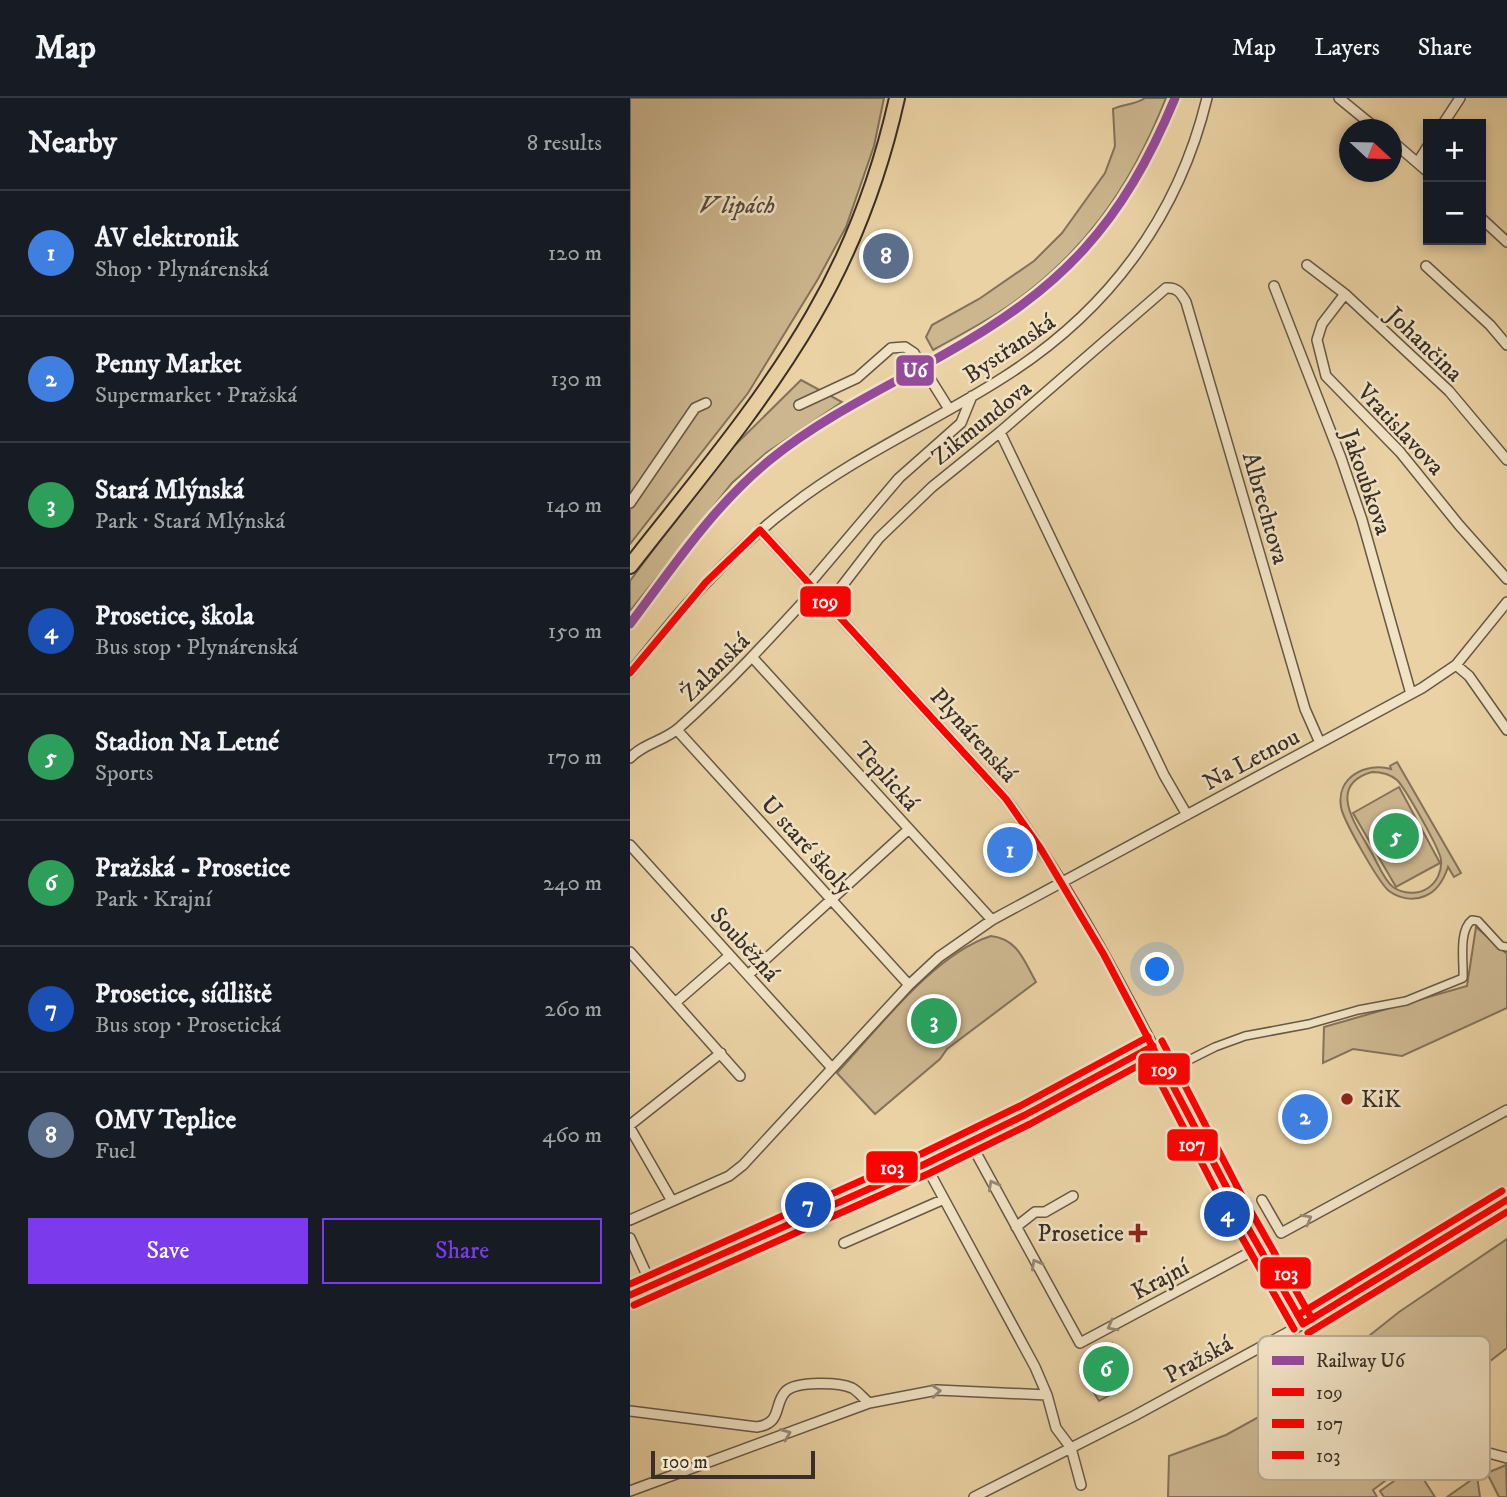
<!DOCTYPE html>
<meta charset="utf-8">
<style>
body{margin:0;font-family:"IM FELL DW Pica",serif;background:#20242c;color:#f1f3f6}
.controls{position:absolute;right:21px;top:21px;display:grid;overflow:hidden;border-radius:0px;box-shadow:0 4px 10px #0003}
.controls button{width:63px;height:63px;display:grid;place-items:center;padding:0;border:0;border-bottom:2px solid #363941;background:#171b24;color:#f1f3f6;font:35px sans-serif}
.compass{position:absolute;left:709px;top:21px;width:63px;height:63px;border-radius:50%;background:#171b24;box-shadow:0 4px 10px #0003;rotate:112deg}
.scale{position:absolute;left:21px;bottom:18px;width:164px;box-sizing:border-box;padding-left:7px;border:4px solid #3a2f27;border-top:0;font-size:19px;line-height:24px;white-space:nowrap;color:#3a2f27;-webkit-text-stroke:5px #f1e2c4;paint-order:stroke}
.you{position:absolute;left:528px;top:872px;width:24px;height:24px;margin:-18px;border:5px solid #fff;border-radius:50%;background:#1a73e8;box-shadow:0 0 0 10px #1a73e833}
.badge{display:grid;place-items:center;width:46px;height:46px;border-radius:50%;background:#7c3aed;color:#fff;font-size:23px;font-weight:700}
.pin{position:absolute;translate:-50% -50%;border:4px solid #fff;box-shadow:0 2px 7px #0006}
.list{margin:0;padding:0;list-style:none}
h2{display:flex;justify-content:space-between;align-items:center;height:91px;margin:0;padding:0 28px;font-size:30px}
h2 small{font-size:23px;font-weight:400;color:#9ea1a6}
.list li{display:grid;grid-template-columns:46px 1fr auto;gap:21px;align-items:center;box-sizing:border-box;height:126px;padding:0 28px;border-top:2px solid #363941}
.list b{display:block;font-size:26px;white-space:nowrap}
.list p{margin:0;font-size:23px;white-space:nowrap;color:#9ea1a6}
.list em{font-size:23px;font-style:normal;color:#9ea1a6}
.actions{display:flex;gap:14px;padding:21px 28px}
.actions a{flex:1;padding:16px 0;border:2px solid #7c3aed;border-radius:0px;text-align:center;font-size:24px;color:#7c3aed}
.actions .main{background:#7c3aed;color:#fff}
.map{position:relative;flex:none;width:877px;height:1399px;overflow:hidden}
header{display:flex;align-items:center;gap:42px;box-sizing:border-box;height:98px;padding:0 35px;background:#171b24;border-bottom:2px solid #363941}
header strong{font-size:33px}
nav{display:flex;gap:38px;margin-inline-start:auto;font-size:24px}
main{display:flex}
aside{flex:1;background:#171b24}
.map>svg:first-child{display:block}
.green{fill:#ccb68f;stroke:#83725b;stroke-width:2;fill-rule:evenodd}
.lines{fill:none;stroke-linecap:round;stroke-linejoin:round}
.pedestrian-casing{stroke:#665846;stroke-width:10}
.minor-casing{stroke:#665846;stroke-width:12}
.primary-casing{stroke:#3a2f27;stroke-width:18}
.pedestrian{stroke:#f1e2c4;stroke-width:7}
.minor{stroke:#f1e2c4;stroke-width:9}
.primary{stroke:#ead2a4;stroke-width:14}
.bus-1-casing{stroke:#f1e2c4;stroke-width:12}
.bus-2-casing{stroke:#f1e2c4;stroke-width:12}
.bus-3-casing{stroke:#f1e2c4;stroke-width:12}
.bus-1{stroke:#f00;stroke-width:7}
.bus-2{stroke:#f00;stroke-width:7}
.bus-3{stroke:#f00;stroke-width:7}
.rail-1-casing{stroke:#f1e2c4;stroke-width:14}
.rail-1{stroke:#954b9a;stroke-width:9}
.oneway{stroke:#968876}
.poi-dot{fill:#8f2418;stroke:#f1e2c4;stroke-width:2.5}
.labels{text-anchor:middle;stroke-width:5;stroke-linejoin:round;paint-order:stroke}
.park-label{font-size:24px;font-style:italic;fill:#574a3c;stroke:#f1e2c4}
.street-label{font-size:24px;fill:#3a2f27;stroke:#f1e2c4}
.poi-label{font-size:24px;fill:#3a2f27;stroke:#f1e2c4;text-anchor:start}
.key{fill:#f1e2c4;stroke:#baac95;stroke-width:2}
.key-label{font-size:19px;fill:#3a2f27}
.line-badge{stroke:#f1e2c4;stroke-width:2.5}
.badge-label{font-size:19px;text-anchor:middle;font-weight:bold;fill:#fff}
</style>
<header>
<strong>Map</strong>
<nav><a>Map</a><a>Layers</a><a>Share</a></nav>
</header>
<main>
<aside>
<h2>Nearby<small>8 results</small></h2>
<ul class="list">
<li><span class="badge" style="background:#3f7fe0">1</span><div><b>AV elektronik</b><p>Shop · Plynárenská</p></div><em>120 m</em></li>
<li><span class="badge" style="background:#3f7fe0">2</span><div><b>Penny Market</b><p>Supermarket · Pražská</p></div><em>130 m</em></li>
<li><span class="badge" style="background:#2e9e5b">3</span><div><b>Stará Mlýnská</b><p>Park · Stará Mlýnská</p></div><em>140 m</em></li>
<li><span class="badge" style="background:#1a4fb4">4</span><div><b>Prosetice, škola</b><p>Bus stop · Plynárenská</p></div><em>150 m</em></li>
<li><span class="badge" style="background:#2e9e5b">5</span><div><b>Stadion Na Letné</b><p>Sports</p></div><em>170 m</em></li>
<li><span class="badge" style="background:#2e9e5b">6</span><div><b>Pražská - Prosetice</b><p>Park · Krajní</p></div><em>240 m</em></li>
<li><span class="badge" style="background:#1a4fb4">7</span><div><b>Prosetice, sídliště</b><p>Bus stop · Prosetická</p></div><em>260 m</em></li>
<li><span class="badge" style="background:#5c6f8a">8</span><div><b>OMV Teplice</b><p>Fuel</p></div><em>460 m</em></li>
</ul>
<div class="actions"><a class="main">Save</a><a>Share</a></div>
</aside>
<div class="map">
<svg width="877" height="1399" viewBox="0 0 877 1399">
<rect width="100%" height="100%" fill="#ead2a4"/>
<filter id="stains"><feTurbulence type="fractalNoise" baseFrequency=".00286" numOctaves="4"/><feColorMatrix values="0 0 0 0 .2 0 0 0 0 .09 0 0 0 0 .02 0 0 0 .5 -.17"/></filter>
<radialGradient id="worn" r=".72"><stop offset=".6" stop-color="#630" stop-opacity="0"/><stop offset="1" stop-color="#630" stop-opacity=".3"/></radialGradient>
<path class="green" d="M0,0H254L244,48L216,129L188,181L118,295L0,446Z
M515,0H536C500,91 451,161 368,215C347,228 325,240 303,252L296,239L302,227L349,201L404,163L432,135L475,75L485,48L483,11C494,6 505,7 515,0Z
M171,282L212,304L136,355L102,385L0,513V483L91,361Z
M767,664L831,775L824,779L818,769C814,781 808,793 795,798C784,803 770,801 759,793C749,785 713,722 711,709C706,679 736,664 761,671L760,668ZM742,674C751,674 760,676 767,682C775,690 810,751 811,762C812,773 807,784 798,790C788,797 773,796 763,789C753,781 747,763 740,752C726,727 696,687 742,674Z
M769,689L810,765L766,789L723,715Z
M846,829L877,856V910L772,958L723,951L693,965L694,929L837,888Z
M361,838C388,841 394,863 406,884L317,951L310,961L245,1016L207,975C248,931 304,856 361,838Z
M877,1141V1250L792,1316L791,1356L743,1392L747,1399H538L539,1358L596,1337L656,1304L769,1214Z
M482,1245L498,1268L494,1289L469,1303L452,1275L462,1255Z
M876,1367L877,1399H869L857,1375Z
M785,1368L805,1399H754L750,1393Z
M847,1378L850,1399H817Z"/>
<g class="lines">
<defs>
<path id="pedestrian" d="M551,966L585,949L615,938L679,926L728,912L776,903L833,880C834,864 828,833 842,822L848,823L871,848L877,849"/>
<path id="minor" d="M709,0L748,32
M813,26L830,0
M762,43L798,74
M788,64L798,48
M851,120L877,144
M677,167L715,196L819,293L877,362
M796,168L860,227L877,247
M644,188L711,360L732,422L781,596
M715,196L692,226L687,242L696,278L770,354L829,427L877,481
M169,307L227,280L261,250L275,249L284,255L319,311
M370,334L534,677L557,717
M0,405L65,310L76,305
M130,432L376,701C472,832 540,987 618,1130C636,1162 652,1195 673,1226
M180,485L269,380L331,325L342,298
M199,505L249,440L302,389L370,334L536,190C547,189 551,195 556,204L675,611L690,645
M123,560L362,822
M826,567L839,578L877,632
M0,575C48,514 98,455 161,408C227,357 304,324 374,279C477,214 548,120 577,0
M47,632L279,887
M0,660C14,645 35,643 50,629C98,586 142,538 185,491
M0,747L202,970
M0,854L110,978
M118,877L279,731
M46,904L99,858
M0,1027L91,955
M0,1030L42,1103
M340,1044L450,1245L628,1150
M295,1066L405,1269L417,1297
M632,1102L651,1135L877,1012
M0,1122L99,1078L113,1067L279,887L309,859L362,822L792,590L826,567L877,504
M386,1129L405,1114H415L443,1098
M0,1140L21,1186
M214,1145L312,1102
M0,1197L295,1066L395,1017L523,948
M0,1313L127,1329C153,1325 143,1306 156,1293C167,1283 209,1284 222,1290C228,1293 234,1301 239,1305
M801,1345L833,1348L877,1360
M0,1393L239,1305L307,1292L417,1297L426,1330L441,1350L451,1387
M344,1399L504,1318L673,1226L877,1102"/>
<path id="primary" d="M0,468C63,387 131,308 183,218C222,151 250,76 267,0"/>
</defs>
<use href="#pedestrian" class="pedestrian-casing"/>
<use href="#minor" class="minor-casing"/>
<use href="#primary" class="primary-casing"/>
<use href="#pedestrian" class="pedestrian"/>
<use href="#minor" class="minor"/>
<use href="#primary" class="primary"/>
<defs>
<path id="bus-1" d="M0,575L76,484L130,432L376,701L411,751L474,857L618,1130L673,1226
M0,1197L295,1066L395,1017L523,948
M673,1226L877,1102"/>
<path id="bus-2" d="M514,953L593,1106L664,1231
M4,1207L300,1075L400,1026L528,957
M678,1235L877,1114"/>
<path id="bus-3" d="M532,943L611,1096L682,1221
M0,1186L291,1056L390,1008L518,939
M668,1217L872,1093"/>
</defs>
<use href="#bus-1" class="bus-1-casing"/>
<use href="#bus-2" class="bus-2-casing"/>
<use href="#bus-3" class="bus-3-casing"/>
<use href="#bus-1" class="bus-1"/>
<use href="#bus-2" class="bus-2"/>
<use href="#bus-3" class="bus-3"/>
<defs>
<path id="rail-1" d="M0,526C43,469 84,407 141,361C193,319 255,290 313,257C433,190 492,127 545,0"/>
</defs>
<use href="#rail-1" class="rail-1-casing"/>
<use href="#rail-1" class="rail-1"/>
</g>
<defs><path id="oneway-chevron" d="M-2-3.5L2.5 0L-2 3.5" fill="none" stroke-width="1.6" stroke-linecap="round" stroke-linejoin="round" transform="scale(1.75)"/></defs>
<g class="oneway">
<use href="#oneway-chevron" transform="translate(363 1087) rotate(-119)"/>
<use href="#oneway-chevron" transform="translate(677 1121) rotate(-29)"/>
<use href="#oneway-chevron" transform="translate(406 1166) rotate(-119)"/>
<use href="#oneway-chevron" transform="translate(482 1228) rotate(152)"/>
<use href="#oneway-chevron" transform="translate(306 1293) rotate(-5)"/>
<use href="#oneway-chevron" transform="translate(156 1336) rotate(-21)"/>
</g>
<g class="poi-dot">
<circle cx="717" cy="1001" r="7"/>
<path d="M504.5 1124.5h7v7h7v7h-7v7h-7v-7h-7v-7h7z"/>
</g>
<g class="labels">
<g class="park-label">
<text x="107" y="115">V lipách</text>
</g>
<g class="street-label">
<text transform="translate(795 246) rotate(44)" y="8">Johančina</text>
<text transform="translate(379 250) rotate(-34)" y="8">Bystřanská</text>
<text transform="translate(351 324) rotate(-39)" y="8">Zikmundova</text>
<text transform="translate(771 331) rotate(47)" y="8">Vratislavova</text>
<text transform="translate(737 384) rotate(71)" y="8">Jakoubkova</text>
<text transform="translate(636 410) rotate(74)" y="8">Albrechtova</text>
<text transform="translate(85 569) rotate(-45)" y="8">Žalanská</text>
<text transform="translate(344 637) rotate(48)" y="8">Plynárenská</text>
<text transform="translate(621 661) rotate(-28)" y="8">Na Letnou</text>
<text transform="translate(257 678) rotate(48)" y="8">Teplická</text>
<text transform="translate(177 747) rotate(48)" y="8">U staré školy</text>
<text transform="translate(115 846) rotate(48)" y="8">Souběžná</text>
<text transform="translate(530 1181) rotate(-28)" y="8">Krajní</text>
<text transform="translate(568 1261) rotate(-29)" y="8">Pražská</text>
</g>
<g class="poi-label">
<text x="731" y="1009">KiK</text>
<text x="494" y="1143" text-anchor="end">Prosetice</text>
</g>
</g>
<rect x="628" y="1238" width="232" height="144" rx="10" class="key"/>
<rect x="642" y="1258" width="32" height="9" fill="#954b9a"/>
<rect x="642" y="1290" width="32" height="8" fill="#f00"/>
<rect x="642" y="1321" width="32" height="9" fill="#f00"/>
<rect x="642" y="1353" width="32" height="8" fill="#f00"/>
<g class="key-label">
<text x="686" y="1269">Railway U6</text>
<text x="686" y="1301">109</text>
<text x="686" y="1332">107</text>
<text x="686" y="1364">103</text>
</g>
<g class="line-badge">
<rect x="265" y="256" width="40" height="33" rx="7" fill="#954b9a"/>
<rect x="169" y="487" width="53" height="33" rx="7" fill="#f00"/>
<rect x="507" y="954" width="54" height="34" rx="7" fill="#f00"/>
<rect x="536" y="1030" width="53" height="34" rx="7" fill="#f00"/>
<rect x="235" y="1052" width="54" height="34" rx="7" fill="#f00"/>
<rect x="629" y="1158" width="53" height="34" rx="7" fill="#f00"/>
</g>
<g class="badge-label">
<text x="285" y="279">U6</text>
<text x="195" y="510">109</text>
<text x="534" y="978">109</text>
<text x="562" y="1053">107</text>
<text x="262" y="1076">103</text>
<text x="656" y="1182">103</text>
</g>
<rect width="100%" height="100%" filter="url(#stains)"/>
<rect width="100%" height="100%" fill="url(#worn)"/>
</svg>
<div class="controls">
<button>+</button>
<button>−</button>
</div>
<svg class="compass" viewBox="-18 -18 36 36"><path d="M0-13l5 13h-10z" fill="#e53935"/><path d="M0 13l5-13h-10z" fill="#9ea1a6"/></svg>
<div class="scale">100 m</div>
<div class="you"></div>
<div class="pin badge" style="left:380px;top:752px;background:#3f7fe0">1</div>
<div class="pin badge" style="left:675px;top:1019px;background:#3f7fe0">2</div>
<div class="pin badge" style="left:304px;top:923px;background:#2e9e5b">3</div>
<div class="pin badge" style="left:597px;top:1116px;background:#1a4fb4">4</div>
<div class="pin badge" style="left:766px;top:738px;background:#2e9e5b">5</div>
<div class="pin badge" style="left:476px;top:1271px;background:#2e9e5b">6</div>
<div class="pin badge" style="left:178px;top:1107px;background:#1a4fb4">7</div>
<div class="pin badge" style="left:256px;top:158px;background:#5c6f8a">8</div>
</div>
</main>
